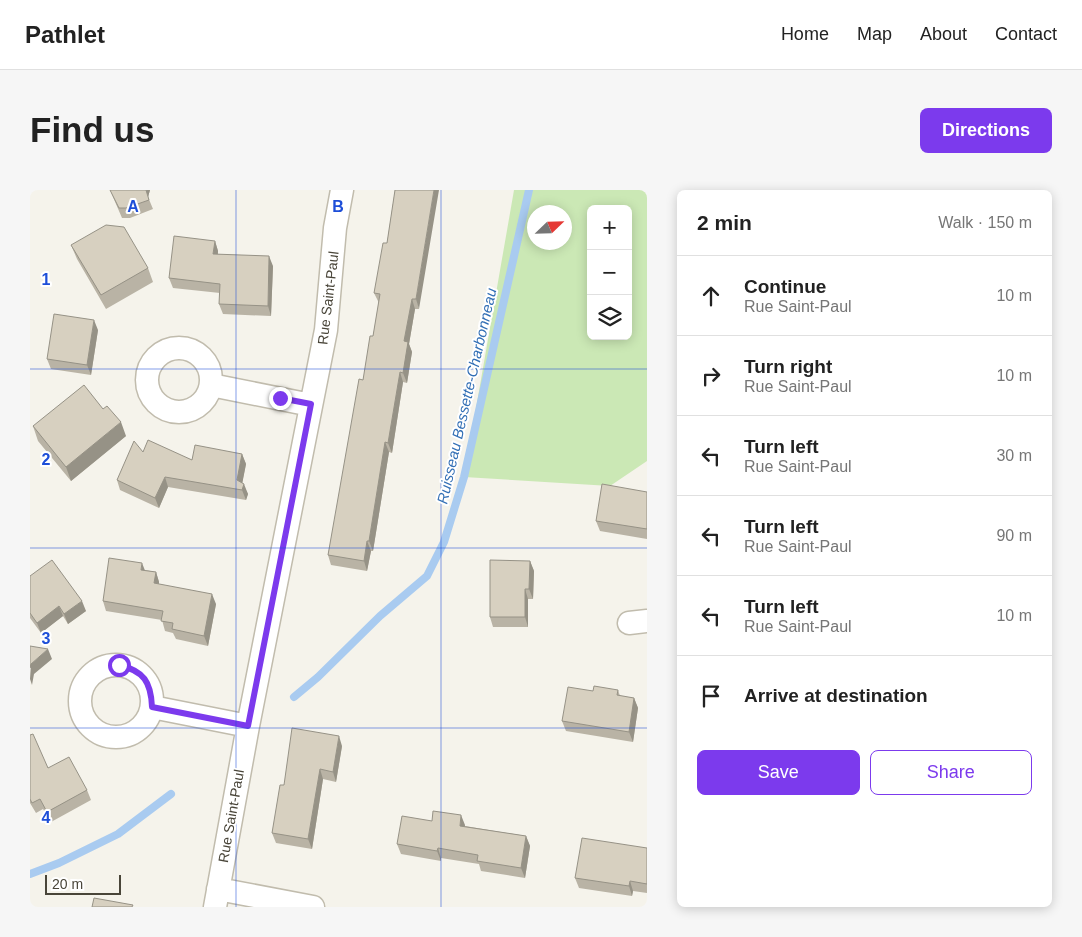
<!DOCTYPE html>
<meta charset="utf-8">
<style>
body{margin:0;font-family:Arial,sans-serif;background:#f6f6f6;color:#222}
.controls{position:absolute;right:15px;top:15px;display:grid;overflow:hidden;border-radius:8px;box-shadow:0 2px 12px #0003}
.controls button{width:45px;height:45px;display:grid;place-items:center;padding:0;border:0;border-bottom:1px solid #e0e0e0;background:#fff;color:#222;font:25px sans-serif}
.compass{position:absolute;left:497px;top:15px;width:45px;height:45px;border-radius:50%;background:#fff;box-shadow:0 2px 12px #0003;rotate:67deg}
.scale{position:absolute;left:15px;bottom:12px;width:76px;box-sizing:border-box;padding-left:5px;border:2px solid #494539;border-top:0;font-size:14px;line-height:18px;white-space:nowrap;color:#494539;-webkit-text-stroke:4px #fff;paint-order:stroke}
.stop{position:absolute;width:15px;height:15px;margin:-11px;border:4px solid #7c3aed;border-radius:50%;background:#fff}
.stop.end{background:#7c3aed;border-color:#fff;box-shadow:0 1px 5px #0008}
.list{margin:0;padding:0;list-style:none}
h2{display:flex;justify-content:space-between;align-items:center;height:65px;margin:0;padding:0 20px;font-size:21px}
h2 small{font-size:16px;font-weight:400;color:#767676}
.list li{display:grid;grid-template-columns:32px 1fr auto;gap:15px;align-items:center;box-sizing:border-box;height:80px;padding:0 20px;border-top:1px solid #e0e0e0}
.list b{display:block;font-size:19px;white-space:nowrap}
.list p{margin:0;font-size:16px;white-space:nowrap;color:#767676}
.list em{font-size:16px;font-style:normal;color:#767676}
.actions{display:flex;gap:10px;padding:15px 20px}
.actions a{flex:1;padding:11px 0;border:1px solid #7c3aed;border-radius:8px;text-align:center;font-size:18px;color:#7c3aed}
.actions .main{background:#7c3aed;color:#fff}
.icon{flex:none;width:28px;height:28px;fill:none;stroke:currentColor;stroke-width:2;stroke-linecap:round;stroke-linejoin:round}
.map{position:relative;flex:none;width:617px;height:717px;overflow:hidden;border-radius:8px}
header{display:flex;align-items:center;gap:30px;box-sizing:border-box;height:70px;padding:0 25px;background:#fff;border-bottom:1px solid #e0e0e0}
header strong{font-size:24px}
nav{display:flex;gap:28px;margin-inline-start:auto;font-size:18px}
.intro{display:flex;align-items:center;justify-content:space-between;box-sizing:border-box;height:120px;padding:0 30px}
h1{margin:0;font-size:35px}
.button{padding:12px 22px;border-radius:8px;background:#7c3aed;color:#fff;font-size:18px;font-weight:700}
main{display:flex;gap:30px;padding:0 30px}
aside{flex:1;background:#fff;border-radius:8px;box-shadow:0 2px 12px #0003}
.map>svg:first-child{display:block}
.green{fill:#cbe8b5;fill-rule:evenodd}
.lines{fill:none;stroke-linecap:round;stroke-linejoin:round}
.stream{stroke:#a9cbf0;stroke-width:8}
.street-casing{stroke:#c1bcad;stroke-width:25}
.street{stroke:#fff;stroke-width:22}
.wall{fill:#b9b3a5}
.shaded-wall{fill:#969286}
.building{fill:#d7d0c0;stroke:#969286}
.route{stroke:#7c3aed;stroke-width:6}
.grid{fill:none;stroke:#1d4ed8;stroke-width:1;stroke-opacity:0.55}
.labels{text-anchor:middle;stroke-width:4;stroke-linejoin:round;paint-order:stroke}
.street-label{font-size:14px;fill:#494539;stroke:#fff}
.water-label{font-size:15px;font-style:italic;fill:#326fb5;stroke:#fff}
.grid-label{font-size:16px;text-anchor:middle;font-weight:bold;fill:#1d4ed8;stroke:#fff;stroke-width:4;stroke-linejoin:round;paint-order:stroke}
</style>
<header>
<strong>Pathlet</strong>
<nav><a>Home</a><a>Map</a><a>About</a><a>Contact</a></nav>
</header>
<div class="intro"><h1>Find us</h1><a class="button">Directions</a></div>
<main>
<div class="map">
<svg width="617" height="717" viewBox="0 0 617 717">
<rect width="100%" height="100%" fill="#f5f3eb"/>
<path class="green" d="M484,0H617V271L580,296L434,287ZM561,19H598V146H561ZM504,22H534V52H504Z"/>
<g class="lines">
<path class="stream" d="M264,507L288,487L350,426L397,386L414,352L434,287L499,0
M0,684L29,673L88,644L141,604"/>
<defs>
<path id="street" d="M117 190a32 32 0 1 1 64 0a32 32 0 1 1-64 0Z
M181,195L281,215
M599,433L617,431
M50 511a36 36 0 1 1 72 0a36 36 0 1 1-72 0Z
M122,517L218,536
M188,699L283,717
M185,717L218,536L296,140L305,38L312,0"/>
</defs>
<use href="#street" class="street-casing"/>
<use href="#street" class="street"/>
</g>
<path class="wall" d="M80,0H120L118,7L123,19L100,28H92Z
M365,0L389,119H385L379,154L382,162L377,193L373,192L362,263L359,262L343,361H341L337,381L301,375L298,365L333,190L343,146L349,113L344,103L357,53Z
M185,51L188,61V64L243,76L241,126L193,124L189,114L190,103L143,98L139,88Z
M41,55L118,78L123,92L76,119L47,69Z
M68,140L61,185L21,179L17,169Z
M3,236L96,246L41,291L8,251Z
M113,262L162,270L212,264L216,274L212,293L218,304L216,310L138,297L129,318L90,300L87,290Z
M617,302V349L570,341L566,331Z
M500,371L504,381L503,409H498V437H463L460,427Z
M115,380L126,382L129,392V394L186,414L178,456L146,449L143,443L135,441L132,430L76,421L73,411Z
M0,386L56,421L38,434L33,426L11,443L0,428Z
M588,500L590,506L604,508L608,518L603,552L536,541L532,531L563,501Z
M0,545L18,578L57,600L61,610L21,632L13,619L6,623L0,613Z
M312,556L306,592L293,589L282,659L246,653L242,643L254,595Z
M402,631L435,635V636L496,646L500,656L495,688L451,681L449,674L411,668V671L371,664L367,654Z
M617,658V703L603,701L602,706L549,698L545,688Z"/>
<path class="shaded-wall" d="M116,0H120L118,7Z
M404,0H409L389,119L386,109Z
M185,51L188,61L187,74L183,64Z
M239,66L243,76L241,126L238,116Z
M382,109L385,119L379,154L382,162L377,193L373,183L374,151Z
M64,130L68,140L61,185L57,175Z
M370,182L373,192L362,263L358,253Z
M91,232L96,246L41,291L36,277Z
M355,252L359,262L343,361L339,351Z
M212,264L216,274L211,300L207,290Z
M135,287L138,297L129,318L125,308Z
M214,294L218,304L216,310L212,300Z
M337,351L341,361L337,381L334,371Z
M500,371L504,381L503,409L499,399Z
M112,373L116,383L111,380Z
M126,382L129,392L128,403L124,393Z
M495,399L498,409V437L495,427Z
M182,404L186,414L178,456L174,446Z
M52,411L56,421L38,434L34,424Z
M29,416L33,426L11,443L7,433Z
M18,459L22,469L4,484L2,495L0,489L1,474Z
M604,508L608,518L603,552L599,542Z
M309,546L312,556L306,592L303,582Z
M290,579L293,589L282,659L278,649Z
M431,625L435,635L433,646L430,636Z
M496,646L500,656L495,688L491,678Z
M408,658L411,668V671L407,661Z
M600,691L603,701L602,706L599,696Z"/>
<path class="building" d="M80,0H116L119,10L96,18H89Z
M365,0H404L386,109H382L374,151L378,152L373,183L370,182L358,253L355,252L339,351H337L334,371L298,365L329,189L333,190L340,146H343L350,104L344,103L353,53H357Z
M76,35L94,37L118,78L71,105L41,55Z
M144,46L185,51L183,64L239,66L238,116L189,114L190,94L139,88Z
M24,124L64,130L57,175L17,169Z
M54,195L73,219L77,216L91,232L36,277L3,236Z
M118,250L162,270L165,255L212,264L207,290L214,294L212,300L135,287L125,308L87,290L104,251L113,262Z
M572,294L617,302V339L566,331Z
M79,368L112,373L111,380L126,382L124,393L182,404L174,446L142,439L143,433L131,431L133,421L73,411Z
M22,370L52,411L34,424L29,416L7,433L0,423V386Z
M460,370L500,371L499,399H495V427H460Z
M0,456L18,459L1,474L0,478Z
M564,496L588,500L587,505L604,508L599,542L532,531L538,497L563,501Z
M262,538L309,546L303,582L290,579L278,649L242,643L250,595H254Z
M3,544L18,578L39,567L57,600L17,622L10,609L2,613L0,609V545Z
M403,621L431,625L430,636L496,646L491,678L447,671L448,665L408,658L407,661L367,654L372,626L402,631Z
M552,648L617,658V694L600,691L599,696L545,688Z
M64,708L103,715L102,717H62Z"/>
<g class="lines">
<path class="route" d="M89,475C114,481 121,492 122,517L218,536L281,214L250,208"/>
</g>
<path class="grid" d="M206,0V717M411,0V717M0,179H617M0,358H617M0,538H617"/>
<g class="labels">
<g class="street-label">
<text transform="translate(298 108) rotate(-83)" y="5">Rue Saint-Paul</text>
<text transform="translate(201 626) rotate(-80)" y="5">Rue Saint-Paul</text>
</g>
<g class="water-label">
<text transform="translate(437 206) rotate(-77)" y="5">Ruisseau Bessette-Charbonneau</text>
</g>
</g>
<g class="grid-label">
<text x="103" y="22">A</text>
<text x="308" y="22">B</text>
<text x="16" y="95">1</text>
<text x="16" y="275">2</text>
<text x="16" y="454">3</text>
<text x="16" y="633">4</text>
</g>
</svg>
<div class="controls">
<button>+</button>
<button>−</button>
<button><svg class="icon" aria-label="layers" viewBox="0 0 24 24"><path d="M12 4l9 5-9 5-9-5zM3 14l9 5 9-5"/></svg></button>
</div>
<svg class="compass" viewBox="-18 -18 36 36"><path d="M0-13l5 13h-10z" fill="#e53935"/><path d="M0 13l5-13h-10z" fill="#767676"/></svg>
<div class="scale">20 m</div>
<div class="stop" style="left:89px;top:475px"></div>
<div class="stop end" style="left:250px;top:208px"></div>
</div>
<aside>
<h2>2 min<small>Walk · 150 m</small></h2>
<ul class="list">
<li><svg class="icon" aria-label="ahead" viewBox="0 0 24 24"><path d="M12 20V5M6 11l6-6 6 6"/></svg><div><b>Continue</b><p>Rue Saint-Paul</p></div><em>10 m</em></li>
<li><svg class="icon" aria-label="right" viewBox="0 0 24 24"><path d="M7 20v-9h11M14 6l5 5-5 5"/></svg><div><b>Turn right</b><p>Rue Saint-Paul</p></div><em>10 m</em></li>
<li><svg class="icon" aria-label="left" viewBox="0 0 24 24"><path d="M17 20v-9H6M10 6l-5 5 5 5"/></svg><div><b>Turn left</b><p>Rue Saint-Paul</p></div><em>30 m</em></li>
<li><svg class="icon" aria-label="left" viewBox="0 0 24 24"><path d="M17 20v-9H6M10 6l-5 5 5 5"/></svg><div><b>Turn left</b><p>Rue Saint-Paul</p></div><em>90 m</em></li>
<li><svg class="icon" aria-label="left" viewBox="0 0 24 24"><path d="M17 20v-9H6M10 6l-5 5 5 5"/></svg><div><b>Turn left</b><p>Rue Saint-Paul</p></div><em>10 m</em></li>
<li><svg class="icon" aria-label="arrive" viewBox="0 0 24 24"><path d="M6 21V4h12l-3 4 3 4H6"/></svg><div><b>Arrive at destination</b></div></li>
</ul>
<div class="actions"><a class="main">Save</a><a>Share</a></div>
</aside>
</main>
